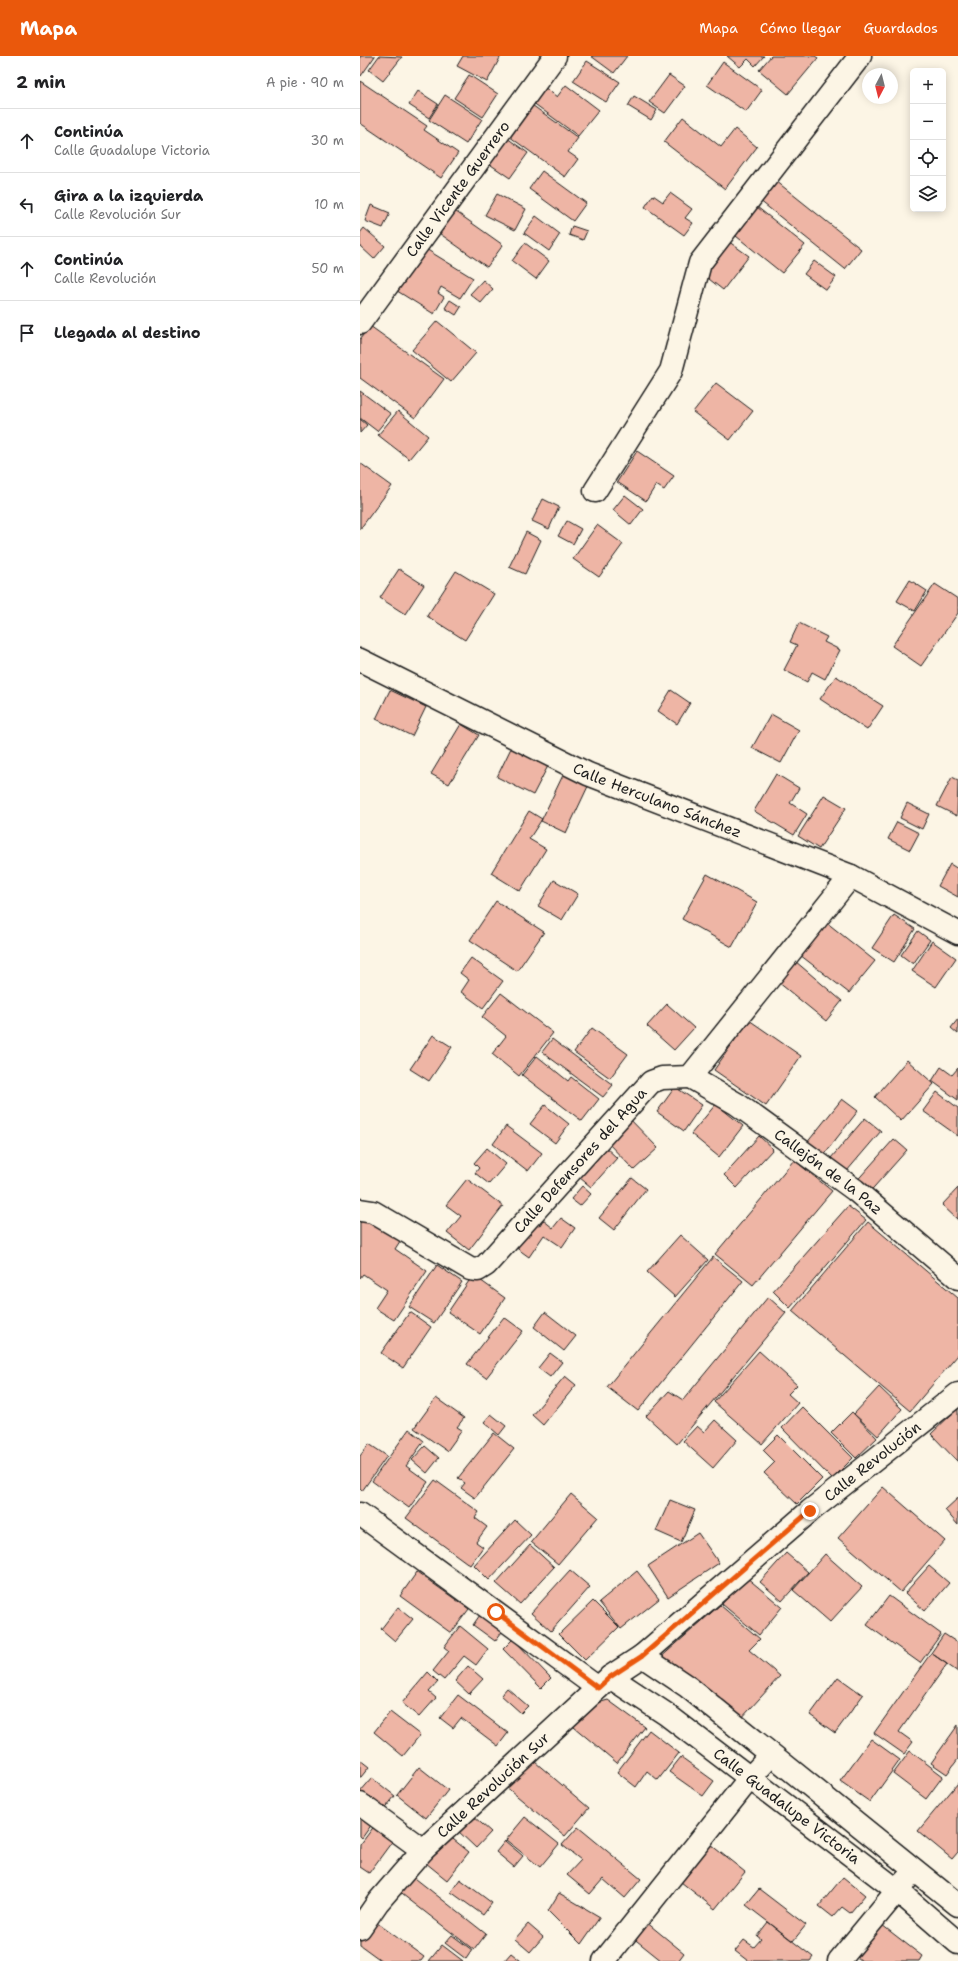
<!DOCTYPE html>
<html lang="es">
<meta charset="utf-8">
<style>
body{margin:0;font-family:"Shantell Sans",sans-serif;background:#f2f2f2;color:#202124}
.controls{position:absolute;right:12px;top:12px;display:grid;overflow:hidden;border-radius:6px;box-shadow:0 2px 10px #0003}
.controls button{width:36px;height:36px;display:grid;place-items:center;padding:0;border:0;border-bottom:1px solid #e0e0e0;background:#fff;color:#202124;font:20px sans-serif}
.compass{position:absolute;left:502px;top:12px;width:36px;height:36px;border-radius:50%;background:#fff;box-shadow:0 2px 10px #0003;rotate:187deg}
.stop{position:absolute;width:12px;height:12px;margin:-9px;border:3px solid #ea580c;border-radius:50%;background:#fff}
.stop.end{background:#ea580c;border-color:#fff;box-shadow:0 1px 4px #0008}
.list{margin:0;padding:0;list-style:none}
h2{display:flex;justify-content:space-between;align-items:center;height:52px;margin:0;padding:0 16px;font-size:17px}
h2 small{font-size:13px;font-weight:400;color:#757577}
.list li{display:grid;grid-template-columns:26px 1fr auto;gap:12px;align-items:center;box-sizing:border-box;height:64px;padding:0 16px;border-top:1px solid #e0e0e0}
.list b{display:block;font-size:15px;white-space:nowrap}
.list p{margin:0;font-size:13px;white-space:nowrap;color:#757577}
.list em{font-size:13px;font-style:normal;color:#757577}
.icon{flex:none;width:22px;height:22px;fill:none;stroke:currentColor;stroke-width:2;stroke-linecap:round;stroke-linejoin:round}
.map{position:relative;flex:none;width:598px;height:1905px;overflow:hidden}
header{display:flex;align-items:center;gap:24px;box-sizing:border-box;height:56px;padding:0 20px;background:#ea580c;color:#fff}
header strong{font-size:19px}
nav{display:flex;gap:22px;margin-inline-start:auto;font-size:14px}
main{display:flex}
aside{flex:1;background:#fff}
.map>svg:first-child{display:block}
.building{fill:#eeb5a5;stroke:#1c1c1c}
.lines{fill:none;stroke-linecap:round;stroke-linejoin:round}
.street-casing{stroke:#1c1c1c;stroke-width:25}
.street{stroke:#fcf5e5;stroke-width:22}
.route{stroke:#ea580c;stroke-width:5}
.labels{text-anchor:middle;stroke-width:3;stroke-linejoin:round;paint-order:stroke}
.street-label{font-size:15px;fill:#1c1c1c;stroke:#fcf5e5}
</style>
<header>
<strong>Mapa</strong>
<nav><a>Mapa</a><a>Cómo llegar</a><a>Guardados</a></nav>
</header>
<main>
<aside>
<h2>2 min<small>A pie · 90 m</small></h2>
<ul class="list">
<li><svg class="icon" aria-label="ahead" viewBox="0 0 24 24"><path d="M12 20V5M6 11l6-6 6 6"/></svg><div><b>Continúa</b><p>Calle Guadalupe Victoria</p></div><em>30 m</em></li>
<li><svg class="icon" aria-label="left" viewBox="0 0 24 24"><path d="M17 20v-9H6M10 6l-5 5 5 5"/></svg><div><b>Gira a la izquierda</b><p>Calle Revolución Sur</p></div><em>10 m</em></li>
<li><svg class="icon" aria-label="ahead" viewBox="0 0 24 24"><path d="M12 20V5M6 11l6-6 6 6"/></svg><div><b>Continúa</b><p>Calle Revolución</p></div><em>50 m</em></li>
<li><svg class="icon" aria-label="arrive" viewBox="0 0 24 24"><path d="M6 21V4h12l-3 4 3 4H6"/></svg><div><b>Llegada al destino</b></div></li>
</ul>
</aside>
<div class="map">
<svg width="598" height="1905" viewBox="0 0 598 1905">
<rect width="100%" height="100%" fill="#fcf5e5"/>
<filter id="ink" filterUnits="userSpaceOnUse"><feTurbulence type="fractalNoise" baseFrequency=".025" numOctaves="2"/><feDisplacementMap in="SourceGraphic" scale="8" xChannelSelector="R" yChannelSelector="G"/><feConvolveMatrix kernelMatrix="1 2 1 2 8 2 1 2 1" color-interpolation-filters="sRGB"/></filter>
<g filter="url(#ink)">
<path class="building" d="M0,0H15L1,20L0,19Z
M19,0L42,1L23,25L9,14Z
M103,0H141L127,26L97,10Z
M231,0H267L254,17Z
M367,0H404L395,10L388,3L380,11Z
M411,0H455L458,2L428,38L399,14Z
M227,5L260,26L246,46L213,25Z
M363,6L402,34L386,56L347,29Z
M109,19L138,38L123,61L94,42Z
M309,19L325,30L305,57L289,46Z
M0,25L67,70L64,74L98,97L81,122L0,67Z
M206,29L239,54L218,80L172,46L184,31L197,41Z
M58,35L78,48L69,62L49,49Z
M85,39L122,63L106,88L69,64Z
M274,40L297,54L291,64L268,50Z
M169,47L218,82L208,96L218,103L205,121L146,78Z
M323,61L361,91L375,73L397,91L365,133L304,86Z
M147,82L168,97L150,122L128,107Z
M182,115L226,147L213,165L169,133Z
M416,125L501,193L485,213L399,144Z
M310,137L332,153L325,162L333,167L324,179L285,151L293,139L303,146Z
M137,138L166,153L155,174L125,159Z
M11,149L30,157L23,172L5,165Z
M397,151L445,189L422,217L371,176L385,158L389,162Z
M92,153L143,189L127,211L76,175Z
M176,160L200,178L189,195L164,177Z
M212,170L227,175L223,184L209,179Z
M4,172L25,190L14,203L0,190V177Z
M365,183L389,200L363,234L340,216Z
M165,187L189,205L176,223L152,205Z
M61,190L113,222L100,242L81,231L78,237L84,241L74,258L34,233Z
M454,205L476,221L466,234L444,218Z
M123,224L133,233L121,247L110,238Z
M90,244L101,251L96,259L85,252Z
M77,265L116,297L91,326L52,294Z
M10,270L84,323L55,362L0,322V283Z
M356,327L393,355L370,384L333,356Z
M0,335L31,358L17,375L0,362Z
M38,355L68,380L49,403L18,379Z
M0,363L7,369L0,377Z
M277,395L314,420L304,434L296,429L286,445L257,426Z
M0,407L32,430L0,473Z
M265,439L283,453L271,469L253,454Z
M183,443L199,451L189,473L172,465Z
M207,465L221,473L213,488L198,480Z
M237,469L263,488L239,521L213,503Z
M166,476L181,484L165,518L149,511Z
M39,513L64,529L45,558L20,542Z
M96,515L134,538L105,584L67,560Z
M550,524L567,535L555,555L537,545Z
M575,528L598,543V557L561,610L532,590Z
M439,567L467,581L464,586L480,594L465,623L452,616L447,626L424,614L437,589L430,586Z
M476,620L523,650L507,674L460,643Z
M30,634L66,651L52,680L16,663Z
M311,634L330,647L317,668L298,655Z
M411,658L439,674L421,707L392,692Z
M101,668L119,679L89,728L71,718Z
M152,690L189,708L173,739L137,721Z
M205,715L230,726L206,777L181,765Z
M416,718L439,732L430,747L447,758L434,779L394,755Z
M592,721L598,724L597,760L577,750Z
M464,739L486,752L459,793L438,780Z
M547,747L569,758L562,773L540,762Z
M169,755L182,763L169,783L186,793L160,835L131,817Z
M537,766L559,777L550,794L528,783Z
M590,808L598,813V841L578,830Z
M347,818L397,846L372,891L322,863Z
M194,824L218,838L202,864L178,850Z
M136,845L184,876L157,915L110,884Z
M534,859L555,873L534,906L512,892Z
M466,866L515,905L489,937L440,899Z
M558,875L570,884L553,908L541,899Z
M572,885L596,902L576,931L552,915Z
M111,902L143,925L123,952L101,936L109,924L100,917Z
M435,905L482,945L466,965L418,926Z
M141,937L193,977L159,1020L132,998L146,980L122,961Z
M307,948L334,972L314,994L287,970Z
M598,963V978L591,972Z
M389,964L441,1000L406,1050L354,1014Z
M232,972L268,998L250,1022L214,996Z
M73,979L92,991L69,1025L50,1013Z
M192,983L253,1029L243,1041L182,996Z
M177,1000L208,1025L211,1021L239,1043L222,1065L162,1019Z
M547,1004L574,1028L541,1065L515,1041Z
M581,1011L592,1019L598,1012V1044L572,1025Z
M315,1031L342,1049L324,1075L297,1056Z
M577,1036L598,1052V1080L563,1055Z
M482,1043L498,1055L458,1106L442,1093Z
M356,1048L383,1070L359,1101L331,1078Z
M185,1049L209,1068L195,1087L170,1068Z
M265,1058L298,1092L274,1114L244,1083Z
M505,1062L521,1075L481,1122L465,1109Z
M146,1070L182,1097L168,1115L133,1088Z
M399,1080L413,1093L377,1132L364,1119Z
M534,1083L547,1094L506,1140L493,1129Z
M241,1087L257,1102L231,1131L214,1117Z
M127,1092L146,1108L129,1128L115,1117L119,1112L114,1107Z
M434,1104L472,1135L393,1229L355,1198Z
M272,1122L286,1133L254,1174L239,1162Z
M107,1123L143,1150L109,1194L87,1177L101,1160L86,1149Z
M222,1130L231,1138L220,1150L211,1143Z
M598,1132V1164L582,1149Z
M488,1150L506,1164L430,1252L413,1235Z
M6,1158L42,1182L35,1193L67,1215L34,1264L15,1252L27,1234L3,1218L0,1222V1167Z
M201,1162L215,1172L202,1191L184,1179L169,1201L151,1188L172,1163L180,1169L183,1164L193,1172Z
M508,1166L598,1242V1299L550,1355L432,1255Z
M320,1179L348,1204L315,1241L287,1216Z
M353,1201L383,1225L278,1355L247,1331Z
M77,1209L102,1226L74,1267L49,1251Z
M113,1219L145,1242L120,1278L88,1256Z
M408,1241L426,1257L317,1388L286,1360L309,1335L323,1344Z
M50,1256L71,1271L43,1312L21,1297Z
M185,1256L216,1280L204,1295L174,1271Z
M144,1261L163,1275L126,1322L107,1308Z
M399,1295L437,1329L428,1338L438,1347L402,1388L354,1346Z
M190,1297L202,1306L190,1321L178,1312Z
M205,1320L216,1329L183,1369L172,1359Z
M519,1331L542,1353L518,1380L494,1358Z
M76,1342L104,1362L97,1371L102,1374L87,1395L54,1372Z
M442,1351L493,1402L472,1423L422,1372Z
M598,1352V1406L571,1378Z
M492,1356L517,1382L496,1402L471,1377Z
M131,1358L146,1370L139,1379L124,1366Z
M355,1364L377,1384L353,1412L323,1385L337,1370L344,1376Z
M49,1373L64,1385L46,1410L68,1426L49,1452L12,1425Z
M134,1377L154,1393L115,1442L101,1432L105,1427L98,1422Z
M418,1379L462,1423L437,1448L404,1417L415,1406L403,1394Z
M9,1388L27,1400L2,1435L0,1433V1400Z
M65,1390L79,1402L67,1417L52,1404Z
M75,1424L119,1456L115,1462L127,1471L116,1486L123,1491L110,1509L46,1462Z
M523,1431L585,1485L541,1536L478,1482Z
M211,1438L238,1461L198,1508L171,1486Z
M598,1442V1469L585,1454Z
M310,1444L335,1454L321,1486L296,1475Z
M155,1464L171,1479L129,1524L114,1509Z
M338,1477L359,1507L308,1541L288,1510Z
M170,1489L194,1511L160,1548L136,1527Z
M426,1497L448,1516L422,1545L400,1526Z
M465,1498L502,1531L470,1566L433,1534Z
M569,1510L589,1527L565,1555L545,1537Z
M210,1514L230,1531L191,1575L171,1557Z
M277,1515L299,1543L261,1573L239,1546Z
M57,1516L109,1553L91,1577L40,1540Z
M386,1521L422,1551L399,1579L362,1548Z
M529,1540L581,1578L560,1607L507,1569Z
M233,1545L259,1571L225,1604L199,1578Z
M360,1549L400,1583L389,1594L420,1620L380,1664L299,1603Z
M38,1551L53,1563L35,1585L21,1573Z
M122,1556L145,1572L135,1585L113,1569Z
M100,1570L128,1593L116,1609L104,1600L84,1624L73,1615L89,1595L84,1591Z
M584,1578L598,1587V1616L571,1597Z
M153,1583L191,1622L181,1632L143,1593Z
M571,1597L587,1608L539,1676L553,1686L544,1698L514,1677Z
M108,1610L123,1623L109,1638L95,1625Z
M68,1616L78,1626L69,1636L76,1642L59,1661L42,1647Z
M478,1621L503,1639L475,1677L450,1659Z
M147,1632L168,1650L161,1657L141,1639Z
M98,1639L148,1677L138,1690L101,1662L93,1672L80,1662Z
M248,1644L285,1671L257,1707L208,1666L224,1651Z
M30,1656L60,1679L43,1700L14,1676Z
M598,1669V1703L587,1718L571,1707Z
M289,1674L319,1697L298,1724L287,1715L276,1731L257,1716Z
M511,1683L540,1704L510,1746L480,1725Z
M550,1695L583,1720L566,1743L533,1718Z
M168,1700L229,1752L205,1780L139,1725Z
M321,1701L354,1725L343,1740L309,1716Z
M0,1704L9,1711L1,1721H0Z
M59,1711L88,1734L66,1762L37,1739Z
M12,1722L35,1740L18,1761L0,1746V1736Z
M598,1727V1796L592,1803L558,1775Z
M0,1759L12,1768L2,1782L0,1780Z
M112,1759L131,1776L116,1792L97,1774Z
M165,1761L199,1788L180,1811L146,1784Z
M15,1769L34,1783L9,1817L0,1811V1789Z
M218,1771L281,1823L265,1842L243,1823L230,1838L207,1819L221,1804L202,1789Z
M88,1779L109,1796L87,1824L66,1807Z
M145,1785L163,1800L154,1811L136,1796Z
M351,1789L385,1816L355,1853L321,1826Z
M51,1819L126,1878L114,1894L38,1835Z
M483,1821L505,1839L490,1857L482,1851L473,1861L459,1850Z
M100,1823L132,1847L123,1859L91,1836Z
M399,1833L446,1869L433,1885L386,1849Z
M199,1837L240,1861L221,1888L188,1855Z
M280,1861L324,1897L318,1905H302L267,1877Z
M13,1864L64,1901L61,1905H22L0,1889V1882Z
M408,1866L453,1901L450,1905H388L375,1895L384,1884L394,1891L401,1883L397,1880Z
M168,1868L183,1881L170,1896L155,1883Z
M522,1869L562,1900L559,1905H502L497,1901Z
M92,1879L112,1894L106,1903L85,1887Z
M82,1889L103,1905H69Z
M151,1897L161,1905H144Z"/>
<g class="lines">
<defs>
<g id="street">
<path id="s1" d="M0,267L195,0"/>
<path d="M235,435L311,315L340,207L500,0"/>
<path id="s2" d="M0,604L228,718L491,820L598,877"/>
<path id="s3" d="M330,1021L377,1048L495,1134L598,1222"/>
<path id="s4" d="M0,1154L13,1156L110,1213L118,1214L126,1209L291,1026L302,1022L330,1021L491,820"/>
<path d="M0,1458L238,1632"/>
<path d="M282,1600L328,1631L598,1849"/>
<path id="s5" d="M250,1621L306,1658L538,1835L598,1887"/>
<path d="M0,1748L63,1794"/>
<path id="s6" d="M0,1872L18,1846L63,1794L250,1621L282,1600L450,1455L598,1338"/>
<path d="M244,1905L389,1723L411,1699"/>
<path d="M479,1905L546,1824"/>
</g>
</defs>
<use href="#street" class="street-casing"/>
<use href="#street" class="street"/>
</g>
</g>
<g class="lines" filter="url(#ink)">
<path class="route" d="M136,1556L238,1632L250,1621L282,1600L450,1455"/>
</g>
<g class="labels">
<g class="street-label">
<text dy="5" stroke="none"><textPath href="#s1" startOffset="166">Calle Vicente Guerrero</textPath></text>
<text dy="5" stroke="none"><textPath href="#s2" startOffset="329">Calle Herculano Sánchez</textPath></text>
<text dy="5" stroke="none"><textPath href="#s4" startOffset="284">Calle Defensores del Agua</textPath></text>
<text dy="5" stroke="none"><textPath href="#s3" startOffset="168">Callejón de la Paz</textPath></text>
<text dy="5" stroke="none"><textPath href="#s6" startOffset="695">Calle Revolución</textPath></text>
<text dy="5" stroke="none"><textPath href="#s6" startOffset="196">Calle Revolución Sur</textPath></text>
<text dy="5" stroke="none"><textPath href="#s5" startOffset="219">Calle Guadalupe Victoria</textPath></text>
</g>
</g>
</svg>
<div class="controls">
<button>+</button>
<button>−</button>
<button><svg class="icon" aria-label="locate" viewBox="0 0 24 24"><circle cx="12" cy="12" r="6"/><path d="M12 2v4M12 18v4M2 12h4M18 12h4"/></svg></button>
<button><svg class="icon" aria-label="layers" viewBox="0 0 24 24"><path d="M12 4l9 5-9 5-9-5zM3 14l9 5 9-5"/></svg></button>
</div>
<svg class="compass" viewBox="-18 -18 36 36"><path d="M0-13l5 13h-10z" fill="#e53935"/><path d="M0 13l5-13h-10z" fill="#757577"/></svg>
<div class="stop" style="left:136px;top:1556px"></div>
<div class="stop end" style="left:450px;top:1455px"></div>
</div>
</main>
